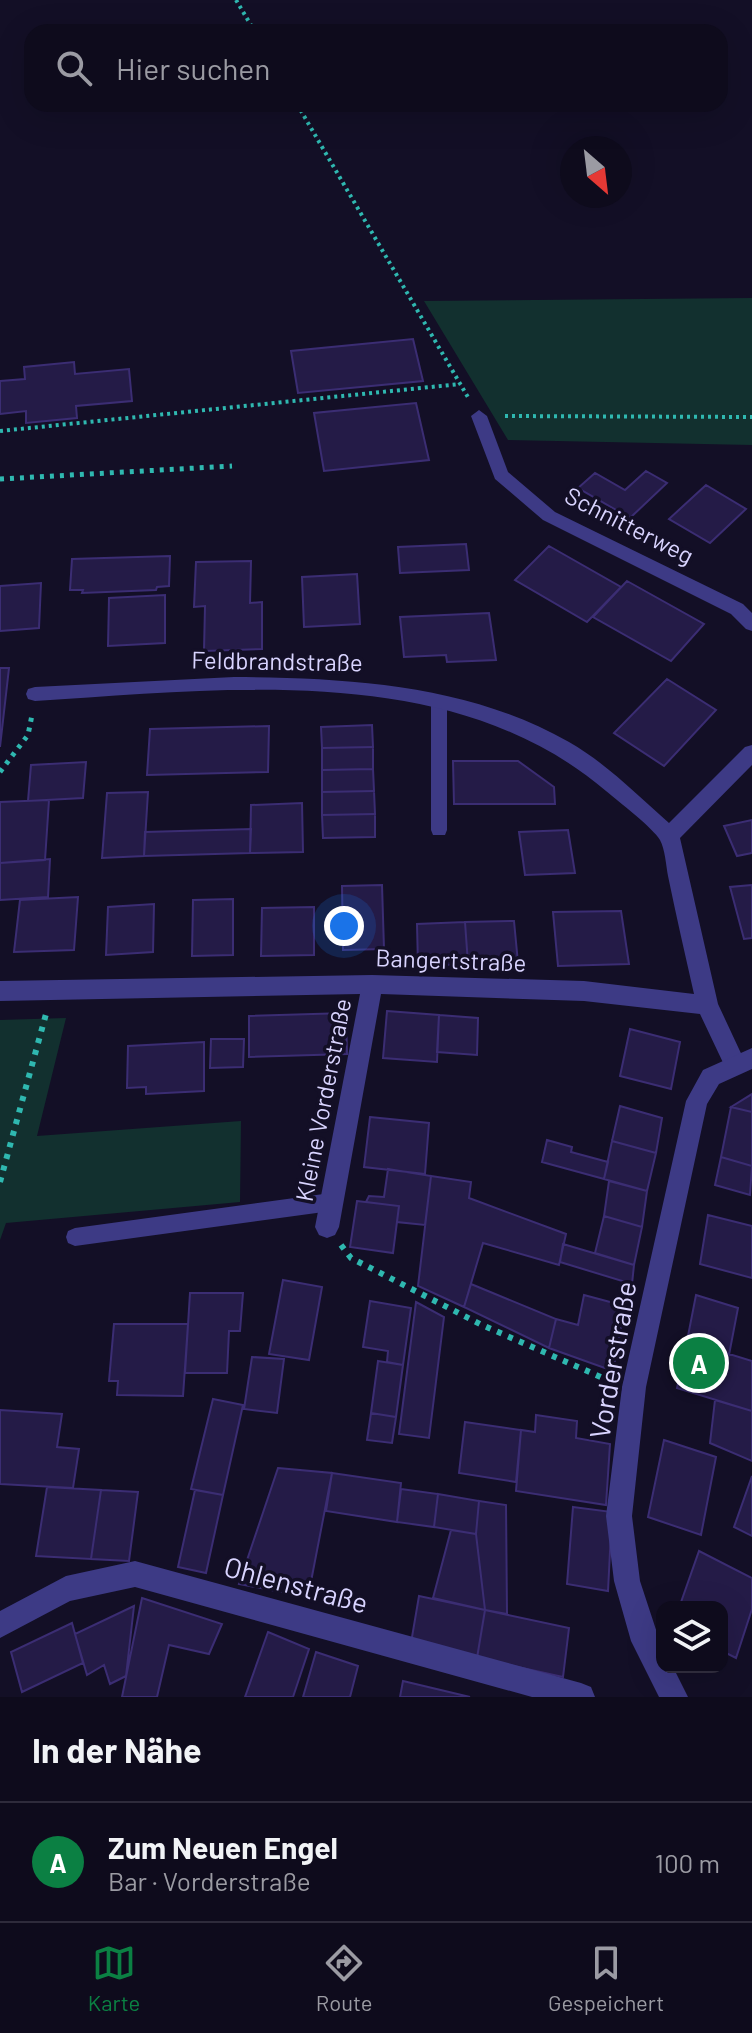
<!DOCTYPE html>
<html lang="de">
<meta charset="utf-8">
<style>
body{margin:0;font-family:Barlow,sans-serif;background:#171425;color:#f1f3f6}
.controls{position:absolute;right:24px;bottom:24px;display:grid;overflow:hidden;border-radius:16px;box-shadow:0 8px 32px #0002}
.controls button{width:72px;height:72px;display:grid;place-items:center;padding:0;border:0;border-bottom:2px solid #2e2b3b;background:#0e0b1c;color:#f1f3f6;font:40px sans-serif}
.compass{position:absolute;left:560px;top:136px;width:72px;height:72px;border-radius:50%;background:#0e0b1c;box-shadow:0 8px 32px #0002;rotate:152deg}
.you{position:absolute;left:344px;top:926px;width:28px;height:28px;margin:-20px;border:6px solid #fff;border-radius:50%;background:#1a73e8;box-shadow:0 0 0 12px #1a73e833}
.badge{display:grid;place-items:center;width:52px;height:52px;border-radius:50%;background:#0b8043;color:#fff;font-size:26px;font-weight:700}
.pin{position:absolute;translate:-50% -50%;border:4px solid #fff;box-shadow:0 2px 8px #0006}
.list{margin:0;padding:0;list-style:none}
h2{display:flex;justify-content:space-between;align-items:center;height:104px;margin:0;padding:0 32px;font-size:34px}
h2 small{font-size:26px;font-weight:400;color:#9b9ba3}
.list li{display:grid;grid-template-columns:52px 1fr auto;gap:24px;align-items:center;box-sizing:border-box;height:120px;padding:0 32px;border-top:2px solid #2e2b3b}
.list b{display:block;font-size:30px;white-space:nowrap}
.list p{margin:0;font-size:26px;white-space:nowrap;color:#9b9ba3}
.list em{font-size:26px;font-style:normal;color:#9b9ba3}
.icon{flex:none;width:44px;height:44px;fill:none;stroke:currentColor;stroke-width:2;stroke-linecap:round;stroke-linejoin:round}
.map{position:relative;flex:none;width:752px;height:1697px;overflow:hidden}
.search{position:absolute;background:#0e0b1c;box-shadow:0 8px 32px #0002;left:24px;right:24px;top:24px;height:88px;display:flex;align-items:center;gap:20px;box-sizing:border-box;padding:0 28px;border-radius:24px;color:#9b9ba3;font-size:30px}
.sheet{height:224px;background:#0e0b1c}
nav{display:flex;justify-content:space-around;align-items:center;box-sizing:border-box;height:112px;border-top:2px solid #2e2b3b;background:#0e0b1c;font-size:22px;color:#9b9ba3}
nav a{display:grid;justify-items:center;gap:4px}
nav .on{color:#0b8043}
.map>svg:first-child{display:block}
.green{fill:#12302f}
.building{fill:#241b47;stroke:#3b2d73;stroke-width:2}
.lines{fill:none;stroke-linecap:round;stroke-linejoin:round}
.path-far2{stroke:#2fb8b0;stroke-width:4;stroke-dasharray:3 4;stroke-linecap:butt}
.path-far1{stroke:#2fb8b0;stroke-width:5;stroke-dasharray:4 6;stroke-linecap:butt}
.path{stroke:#2fb8b0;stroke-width:6;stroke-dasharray:5 7;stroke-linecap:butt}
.service{fill:#3d3a85;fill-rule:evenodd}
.minor{fill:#3d3a85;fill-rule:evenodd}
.tertiary{fill:#3d3a85;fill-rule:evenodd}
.labels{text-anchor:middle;stroke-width:7;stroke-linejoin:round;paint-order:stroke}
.street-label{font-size:24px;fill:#d9d4ff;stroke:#130f26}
.near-street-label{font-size:28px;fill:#d9d4ff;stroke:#130f26}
</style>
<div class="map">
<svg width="752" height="1697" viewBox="0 0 752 1697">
<rect width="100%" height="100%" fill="#130f26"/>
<path class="green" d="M752,298V445L508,440L424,301Z
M66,1018L37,1136L241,1121L240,1202L6,1223L0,1240V1020Z"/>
<path class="building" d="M413,339L423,381L298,393L291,351Z
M74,362L75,374L129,369L132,401L76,406L77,418L26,423V411L0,414V381L25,379L24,367Z
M416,403L429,460L324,471L314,413Z
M646,471L667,483L630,518L578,488L595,473L625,490Z
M706,485L746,509L710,543L669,519Z
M466,544L469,570L400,573L398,547Z
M549,546L621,587L587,622L515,580Z
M170,556L169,586L157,587L156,590L82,593L83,590H70L72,559Z
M251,561L250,603L262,602V649L204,651L205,606L194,607L196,562Z
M357,574L360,624L304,627L302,577Z
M627,581L704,624L671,661L593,617Z
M41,583L39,628L0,631V586Z
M165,595V643L108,646L109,598Z
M489,613L496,660L447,662L446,655L404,657L400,617Z
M0,668H9L0,747Z
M667,679L716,710L664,766L614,733Z
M372,725L373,747L322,748L321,727Z
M269,726L268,772L147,775L150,729Z
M373,747V769L322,770V748Z
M453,761H518L554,787L555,804H454Z
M86,762L83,798L28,801L31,765Z
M373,769L374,791L322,792V770Z
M374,791L375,814L322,815V792Z
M148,792L144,856L102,858L107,793Z
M49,800L45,860L0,863V802Z
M302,803L303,852L250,853L251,805Z
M375,814V837L323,838L322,815Z
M752,820V853L737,856L724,826Z
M251,829L250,853L144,856L145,832Z
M568,830L575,873L525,875L519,832Z
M50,859L48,897L0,900V863Z
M382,885L384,949L343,950L342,886Z
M752,885V938L744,939L730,887Z
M78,897L74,950L14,952L20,900Z
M233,899V955L192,956L193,900Z
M154,904L153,952L106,955L108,907Z
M314,907V955L261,956L262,908Z
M621,911L629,964L558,966L553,912Z
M514,921L518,963L468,964L465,922Z
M465,922L468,964L418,966L417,924Z
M387,1011L439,1015L437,1062L383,1058Z
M346,1013L347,1054L249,1057V1016Z
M439,1015L478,1018L477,1055L437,1052Z
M630,1029L680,1042L671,1089L620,1076Z
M211,1039H244L243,1067L210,1068Z
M204,1042V1091L146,1094V1087L127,1088L128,1046Z
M752,1094V1112L731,1107Z
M620,1106L662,1118L656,1153L612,1141Z
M731,1107L752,1112V1166L721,1157Z
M370,1117L429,1123L425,1174L364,1167Z
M547,1140L572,1147L571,1152L608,1162L604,1179L542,1162Z
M612,1141L656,1153L647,1191L604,1179Z
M721,1157L752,1166L750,1195L715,1185Z
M388,1169L431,1176L425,1225L397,1222L399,1206L366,1202L369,1196L384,1197Z
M431,1176L471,1182L469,1198L566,1234L559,1265L483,1243L464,1307L418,1286Z
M609,1181L647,1191L642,1227L604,1216Z
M357,1201L399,1206L393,1253L350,1247Z
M708,1215L752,1226V1278L700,1264Z
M604,1216L642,1227L634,1265L595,1253Z
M563,1244L634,1265L632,1284L560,1262Z
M283,1280L322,1287L309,1360L269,1354Z
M471,1284L556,1319L549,1348L464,1307Z
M190,1293H243L240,1331H229L227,1373H185Z
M584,1295L625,1306L613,1371L549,1348L556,1319L578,1325Z
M696,1295L738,1308L729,1355L687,1341Z
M370,1301L411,1308L403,1365L387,1362L388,1351L363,1347Z
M416,1302L444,1317L429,1438L399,1434Z
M114,1324H188L183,1396L117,1395L118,1381H109Z
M687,1341L752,1361V1411L677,1388Z
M252,1357L284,1359L277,1413L244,1409Z
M378,1361L403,1365L396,1417L371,1413Z
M213,1399L243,1405L223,1495L191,1489Z
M715,1400L752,1411V1461L710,1443Z
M0,1410L62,1414L57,1447L79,1449L73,1488L0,1484Z
M371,1413L396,1417L392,1443L367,1440Z
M536,1415L577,1421L576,1438L610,1444L606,1505L516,1491L521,1430L535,1432Z
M465,1422L521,1430L516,1482L459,1473Z
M664,1440L716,1457L701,1535L648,1517Z
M278,1468L332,1473L308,1597L239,1584Z
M332,1473L401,1483L397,1522L326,1511Z
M752,1476V1536L734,1527Z
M47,1487L101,1490L91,1559L36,1556Z
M401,1489L438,1494L434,1527L397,1522Z
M101,1490L138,1492L129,1561L91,1559Z
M195,1490L223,1495L206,1573L178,1567Z
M438,1494L479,1501L476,1534L434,1527Z
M479,1501L506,1505L507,1614L485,1610L476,1534Z
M573,1507L612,1512L608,1591L567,1584Z
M451,1530L476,1534L485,1610L433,1598Z
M699,1551L752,1578V1609L736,1658L722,1651V1607L680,1605Z
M419,1596L485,1610L477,1658L411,1643Z
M142,1598L222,1624L209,1654L169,1645L157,1697H122Z
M134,1606L126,1676L110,1684L104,1665L87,1675L75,1634Z
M485,1610L569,1628L563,1677L477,1658Z
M72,1623L83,1663L22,1692L11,1652Z
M268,1632L309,1649L293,1697H245Z
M316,1652L358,1666L350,1697H303Z
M403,1681L470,1697H400Z"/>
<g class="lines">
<path class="path-far2" d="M236,0L255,32
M297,104L469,399
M505,416L752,417
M0,431L460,384"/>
<path class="path-far1" d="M0,479L232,466
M0,772L28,735L32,715"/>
<path class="path" d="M0,1182L46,1014
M341,1245L351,1258L482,1325L610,1381"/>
<path class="service" d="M439,697L447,703V830L445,835H433L431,830V703Z
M331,1193L337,1196L340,1202L337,1208L331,1211L75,1246L68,1243L66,1237L68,1231L75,1228Z"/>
<path class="minor" d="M479,410L487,416L508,472L555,512L743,604L752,613V631L746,629L731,614L543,520L495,479L471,416Z
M234,677C349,678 467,684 569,742C606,763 637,795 669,823L745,747L752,745V765L680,838L718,1004L746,1064L743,1071L735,1074L727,1071L700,1014L584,1001L381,994L339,1227L335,1235L327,1238L319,1235L315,1227L360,994L0,1001V981L372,975L584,981L694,994C685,954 676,915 668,876C666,865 665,849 660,840C653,828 618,801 606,791C451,659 223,690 35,701L28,699L26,694L28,689L35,687Z
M135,1561L581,1683L591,1687L595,1697H532L135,1587L70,1601L0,1638V1611L66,1576Z"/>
<path class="tertiary" d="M752,1048V1069L719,1084L707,1104L646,1387L632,1516L640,1581L662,1648V1667H673L688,1697H659L631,1641L614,1581L606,1516L622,1387L686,1101L703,1070Z"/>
</g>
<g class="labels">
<g class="street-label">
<text transform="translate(629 526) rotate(27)" y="8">Schnitterweg</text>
<text transform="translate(277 662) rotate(1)" y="8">Feldbrandstraße</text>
<text transform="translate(451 961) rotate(2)" y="8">Bangertstraße</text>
<text transform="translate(324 1100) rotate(-79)" y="8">Kleine Vorderstraße</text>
</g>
<g class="near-street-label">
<text transform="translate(613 1360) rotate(-80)" y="10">Vorderstraße</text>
<text transform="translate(296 1585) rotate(15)" y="10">Ohlenstraße</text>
</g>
</g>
</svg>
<div class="controls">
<button><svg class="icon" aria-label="layers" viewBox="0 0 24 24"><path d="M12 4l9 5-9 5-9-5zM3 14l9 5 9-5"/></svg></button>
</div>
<svg class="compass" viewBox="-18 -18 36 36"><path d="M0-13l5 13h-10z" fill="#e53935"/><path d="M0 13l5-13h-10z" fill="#9b9ba3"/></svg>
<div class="you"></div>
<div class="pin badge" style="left:699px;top:1363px">A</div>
<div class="search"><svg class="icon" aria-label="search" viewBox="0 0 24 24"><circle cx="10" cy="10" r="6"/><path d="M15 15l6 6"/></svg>Hier suchen</div>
</div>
<section class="sheet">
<h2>In der Nähe<small></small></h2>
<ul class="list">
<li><span class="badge">A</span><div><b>Zum Neuen Engel</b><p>Bar · Vorderstraße</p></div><em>100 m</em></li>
</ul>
</section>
<nav>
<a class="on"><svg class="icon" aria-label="map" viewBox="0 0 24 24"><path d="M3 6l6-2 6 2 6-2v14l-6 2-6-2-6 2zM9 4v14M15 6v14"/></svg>Karte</a>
<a><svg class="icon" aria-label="directions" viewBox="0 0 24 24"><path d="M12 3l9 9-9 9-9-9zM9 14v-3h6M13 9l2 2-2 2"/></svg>Route</a>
<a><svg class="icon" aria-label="saved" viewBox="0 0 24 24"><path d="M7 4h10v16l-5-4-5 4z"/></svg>Gespeichert</a>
</nav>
